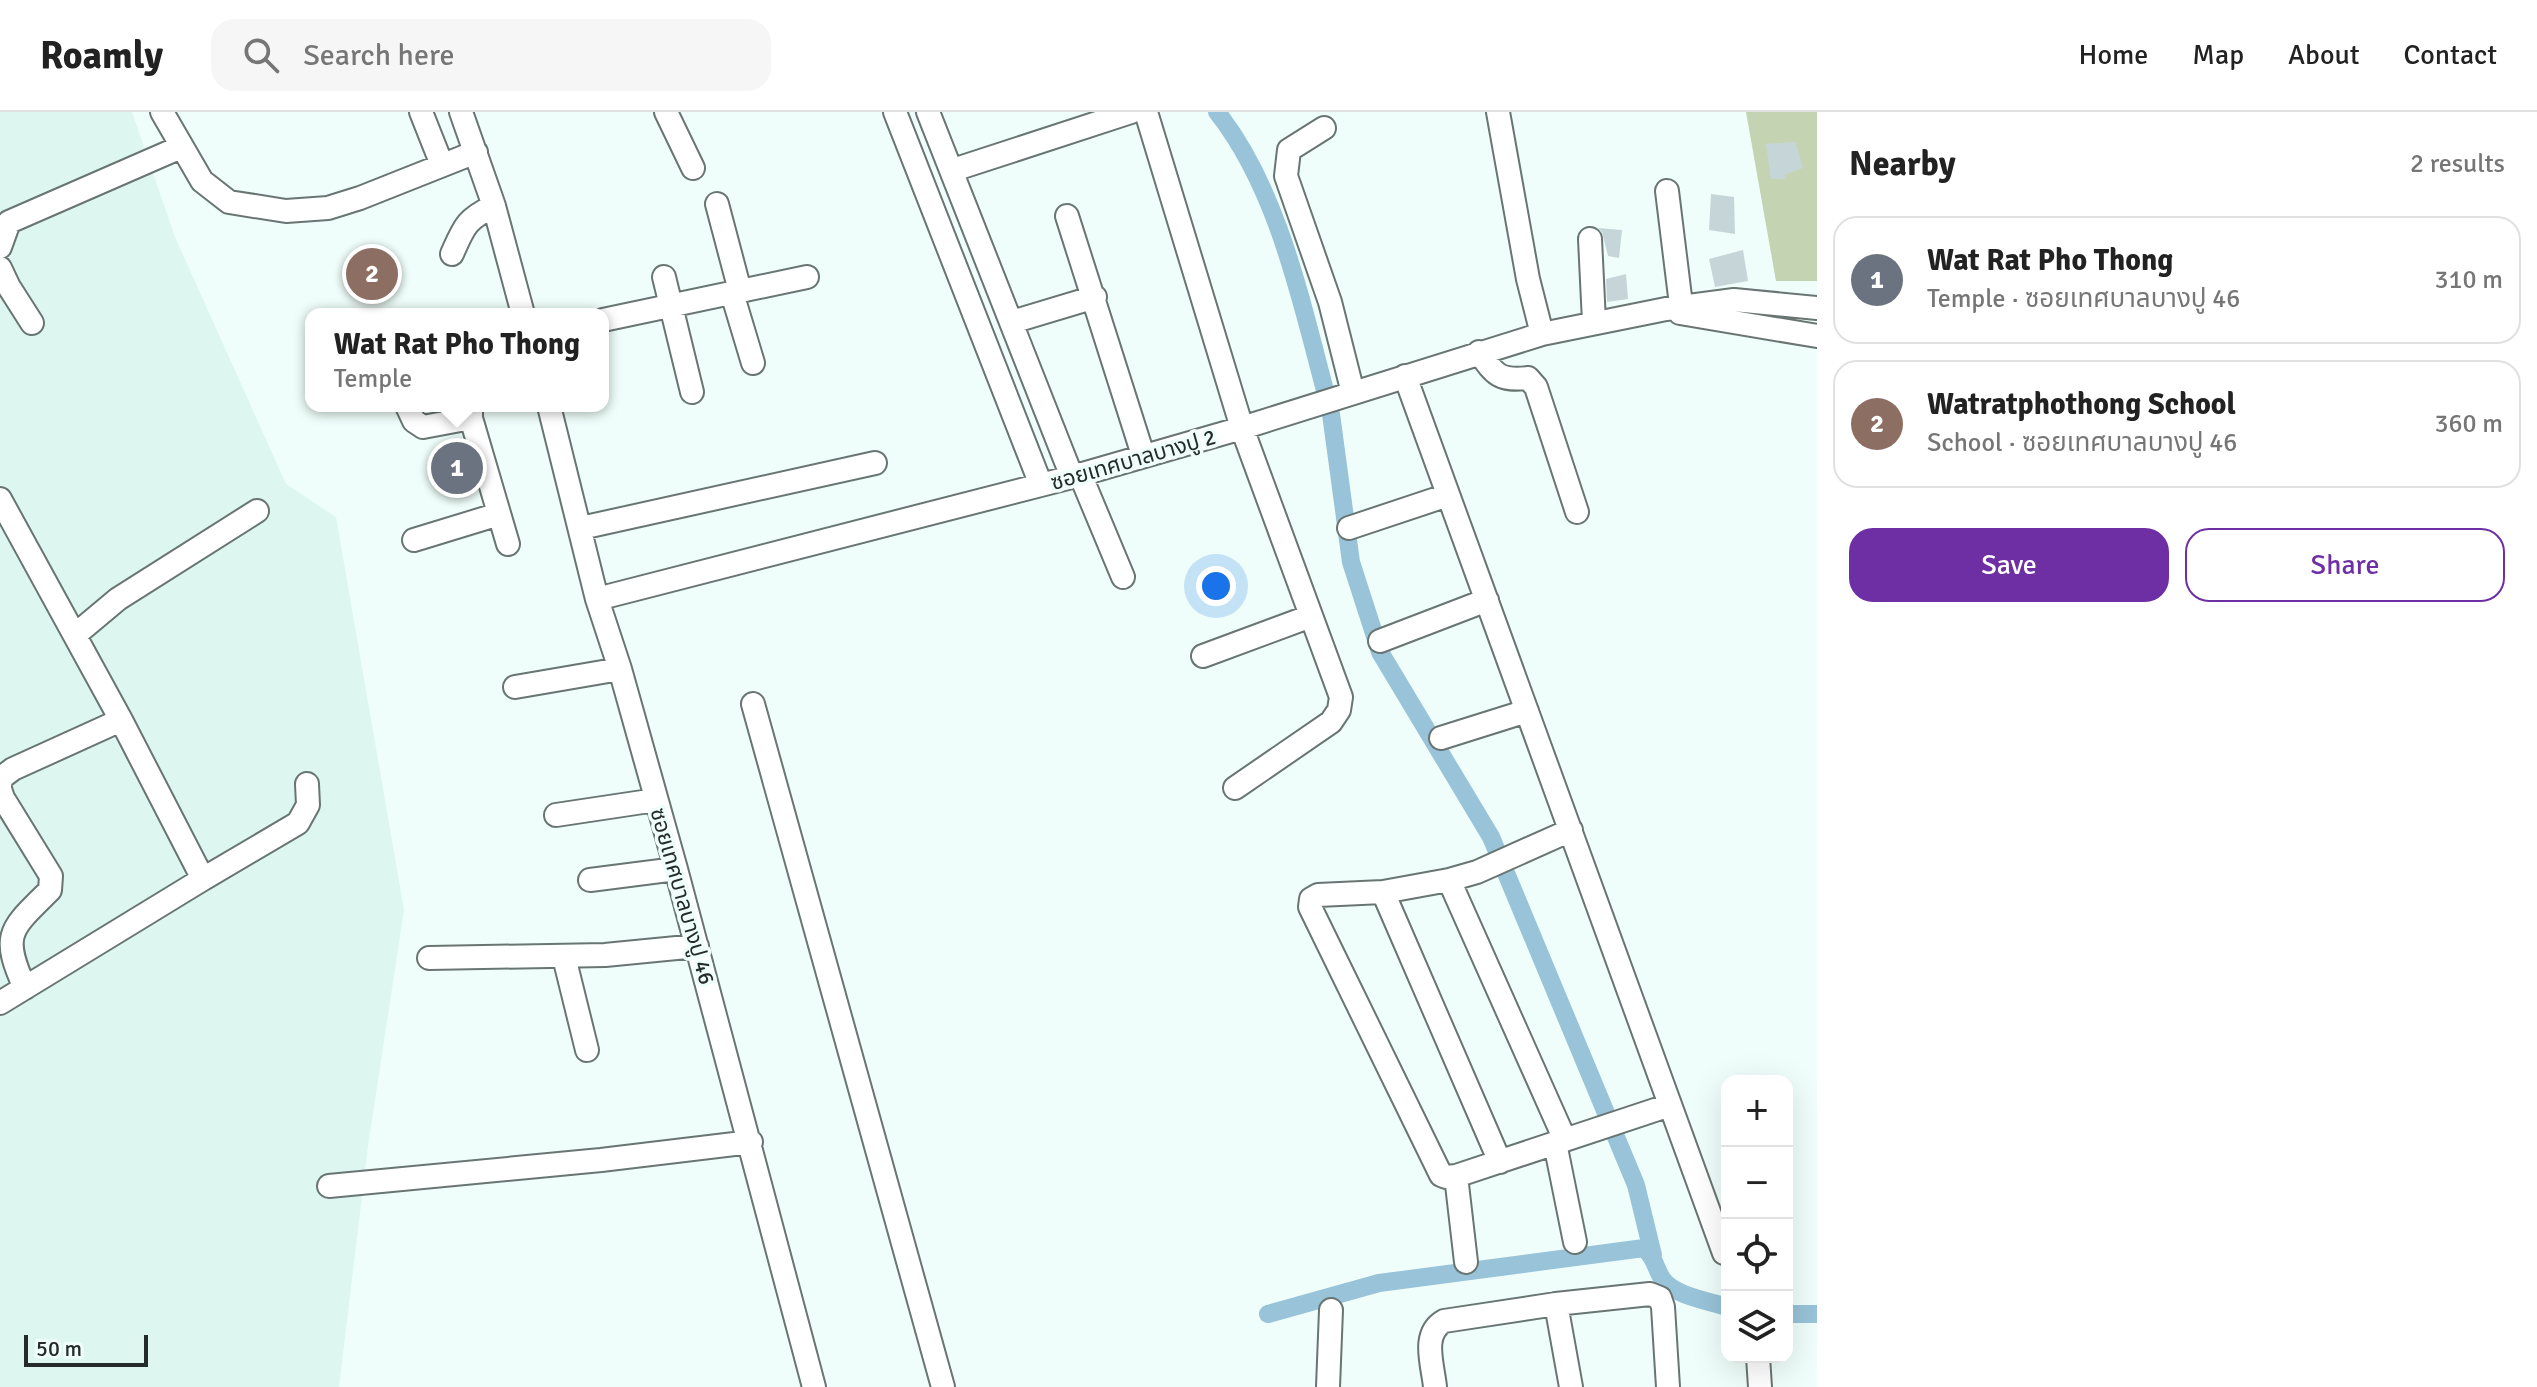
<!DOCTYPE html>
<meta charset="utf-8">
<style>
body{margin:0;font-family:Signika,"Noto Sans Thai",sans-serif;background:#f6f6f6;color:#222}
.controls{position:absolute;right:24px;bottom:24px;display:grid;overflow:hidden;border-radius:16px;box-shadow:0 8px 32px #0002}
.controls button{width:72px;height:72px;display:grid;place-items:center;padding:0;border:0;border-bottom:2px solid #e0e0e0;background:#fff;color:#222;font:40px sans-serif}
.scale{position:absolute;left:24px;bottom:20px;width:124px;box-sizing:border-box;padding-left:8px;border:4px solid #252b2a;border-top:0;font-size:22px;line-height:28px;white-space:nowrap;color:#252b2a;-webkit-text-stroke:6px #effefa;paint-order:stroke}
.you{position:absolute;left:1216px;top:474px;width:28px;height:28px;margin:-20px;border:6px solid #fff;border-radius:50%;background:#1a73e8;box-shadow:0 0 0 12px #1a73e833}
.badge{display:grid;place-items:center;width:52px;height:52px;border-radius:50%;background:#6e2fa5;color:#fff;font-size:26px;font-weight:700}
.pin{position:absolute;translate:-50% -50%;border:4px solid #fff;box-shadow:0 2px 8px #0006}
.popup{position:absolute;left:305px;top:196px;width:304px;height:104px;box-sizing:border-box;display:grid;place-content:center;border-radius:16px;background:#fff;filter:drop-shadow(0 2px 6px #0005);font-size:26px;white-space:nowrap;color:#767676}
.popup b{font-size:30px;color:#222}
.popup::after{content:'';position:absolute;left:50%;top:100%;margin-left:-16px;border:16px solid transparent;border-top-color:#fff}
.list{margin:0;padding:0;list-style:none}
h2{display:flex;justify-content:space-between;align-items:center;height:104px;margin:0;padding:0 32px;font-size:34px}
h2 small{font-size:26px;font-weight:400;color:#767676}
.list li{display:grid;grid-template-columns:52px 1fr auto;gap:24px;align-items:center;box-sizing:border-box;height:128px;margin:0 16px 16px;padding:0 16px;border:2px solid #e0e0e0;border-radius:24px}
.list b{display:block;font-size:30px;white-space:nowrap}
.list p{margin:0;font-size:26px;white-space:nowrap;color:#767676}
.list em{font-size:26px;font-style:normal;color:#767676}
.actions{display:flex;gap:16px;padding:24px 32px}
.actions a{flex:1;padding:18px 0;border:2px solid #6e2fa5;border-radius:24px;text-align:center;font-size:28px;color:#6e2fa5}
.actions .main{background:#6e2fa5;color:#fff}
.icon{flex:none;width:44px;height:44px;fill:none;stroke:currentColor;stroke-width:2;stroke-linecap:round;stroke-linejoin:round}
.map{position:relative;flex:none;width:1817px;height:1275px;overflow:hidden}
header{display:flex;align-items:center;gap:48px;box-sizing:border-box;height:112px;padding:0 40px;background:#fff;border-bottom:2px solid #e0e0e0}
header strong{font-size:38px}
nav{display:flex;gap:44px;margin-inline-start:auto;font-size:28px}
.search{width:560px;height:72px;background:#f6f6f6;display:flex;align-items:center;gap:20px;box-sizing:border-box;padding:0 28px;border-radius:24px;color:#767676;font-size:30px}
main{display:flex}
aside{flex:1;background:#fff}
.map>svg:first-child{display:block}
.built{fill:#ddf6ef}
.green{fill:#c4d4b2}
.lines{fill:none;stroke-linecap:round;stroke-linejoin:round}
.canal{stroke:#98c3d8;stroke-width:18}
.building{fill:#c6d6d8}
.minor-casing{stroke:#687572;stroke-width:26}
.minor{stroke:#fff;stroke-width:22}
.labels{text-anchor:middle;stroke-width:7;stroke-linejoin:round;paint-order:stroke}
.street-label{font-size:22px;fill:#252b2a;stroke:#effefa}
</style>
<header>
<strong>Roamly</strong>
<div class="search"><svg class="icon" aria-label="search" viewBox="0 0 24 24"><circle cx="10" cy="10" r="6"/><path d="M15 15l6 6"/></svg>Search here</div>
<nav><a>Home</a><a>Map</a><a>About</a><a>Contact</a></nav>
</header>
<main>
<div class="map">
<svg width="1817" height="1275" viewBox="0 0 1817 1275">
<rect width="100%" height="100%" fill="#effefa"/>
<path class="built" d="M0,0H132L175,125L286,372L336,405L404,798L368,1034L339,1275H0Z"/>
<path class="green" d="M1746,0H1817V169H1776Z"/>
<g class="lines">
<path class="canal" d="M1217,0C1278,77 1301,189 1326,282
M1331,302L1351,450L1380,540L1491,725L1636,1073L1653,1143
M1268,1202L1379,1171L1644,1136C1655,1145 1655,1156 1663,1168C1675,1184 1709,1189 1727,1195
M1787,1202H1817"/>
</g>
<path class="building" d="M1795,30L1803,56L1784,63L1786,67H1771L1766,32Z
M1711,82L1734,85L1735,122L1709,118Z
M1598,116L1622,118L1619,146L1608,144L1602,120Z
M1743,138L1748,169L1715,175L1709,147Z
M1626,162L1628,187L1607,190L1606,167Z"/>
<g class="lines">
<defs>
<path id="minor" d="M162,0L202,69L229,90L286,99L328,96L360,86L476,40
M421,0L442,53
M461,0L494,94L523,202
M666,0L693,56
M895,0L1041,373
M928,0L1072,365
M1146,0L1242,316L1341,585L1339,598L1331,610L1235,676
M1498,0L1528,167L1542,222
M1324,16L1289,38L1286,64L1330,190L1353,281
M953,58L1131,0
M1667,79L1682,201
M717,92L740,179
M1067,104L1143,343
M1590,127L1594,210
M0,135L9,110L181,35
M452,142C464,115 466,107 494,94
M0,156L9,175L32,211
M664,165L692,280
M732,181L753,251
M1680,201L1817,224
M603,208L807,165
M1012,210L1095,185
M1479,240C1495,263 1499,269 1528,266L1536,275L1577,400
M1405,264L1724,1141
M407,294L414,309L423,315L471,306
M471,294V306L508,432
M549,294L597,487L620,557L676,757L814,1275
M1080,362L1123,465
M0,387L121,608L203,767L0,891
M581,416L875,351
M1349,416L1448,383
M414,428L499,402
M597,487L1072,365L1242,316L1542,222L1666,197L1734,188L1817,196
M75,523L118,487L257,399
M1380,529L1487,488
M1203,544L1311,504
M515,575L620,557
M753,592L943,1275
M1441,626L1527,599
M0,674L1,666L13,657L121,608
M0,677L3,686L51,764L50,778C11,817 0,821 25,876
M556,703L656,688
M1571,718L1477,760L1449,768L1383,780L1318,783L1311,787L1310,795L1441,1063L1446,1065L1456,1064L1670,993
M203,767L298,711L308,693L307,672
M590,768L676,757
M1449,768L1565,1028
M1383,780L1500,1050
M564,845L587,938
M429,846L605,843L697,834
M1555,1031L1575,1130
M1456,1064L1466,1150
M329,1074L601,1048L751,1030
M1556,1192L1650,1182L1660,1186L1663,1195L1668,1275
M1758,1245L1760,1275
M1328,1275L1331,1198
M1435,1275C1433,1253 1421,1222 1444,1209L1556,1192L1571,1275"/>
</defs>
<use href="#minor" class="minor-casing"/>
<use href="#minor" class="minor"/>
</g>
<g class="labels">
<g class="street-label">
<text transform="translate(1133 347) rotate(-16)" y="8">ซอยเทศบาลบางปู 2</text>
<text transform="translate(683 784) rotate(74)" y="8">ซอยเทศบาลบางปู 46</text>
</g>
</g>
</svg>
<div class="controls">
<button>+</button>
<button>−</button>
<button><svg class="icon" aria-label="locate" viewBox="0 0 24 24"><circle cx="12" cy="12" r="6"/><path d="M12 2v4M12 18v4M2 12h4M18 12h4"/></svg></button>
<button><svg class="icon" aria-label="layers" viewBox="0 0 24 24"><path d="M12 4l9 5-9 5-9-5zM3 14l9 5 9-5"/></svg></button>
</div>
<div class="scale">50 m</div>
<div class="you"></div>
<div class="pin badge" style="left:457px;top:356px;background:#6b7280">1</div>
<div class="popup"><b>Wat Rat Pho Thong</b>Temple</div>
<div class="pin badge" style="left:372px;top:162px;background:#8d6e63">2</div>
</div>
<aside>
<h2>Nearby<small>2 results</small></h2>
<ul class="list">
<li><span class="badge" style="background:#6b7280">1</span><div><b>Wat Rat Pho Thong</b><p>Temple · ซอยเทศบาลบางปู 46</p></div><em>310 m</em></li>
<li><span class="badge" style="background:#8d6e63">2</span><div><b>Watratphothong School</b><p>School · ซอยเทศบาลบางปู 46</p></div><em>360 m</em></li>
</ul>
<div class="actions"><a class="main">Save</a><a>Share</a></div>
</aside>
</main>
